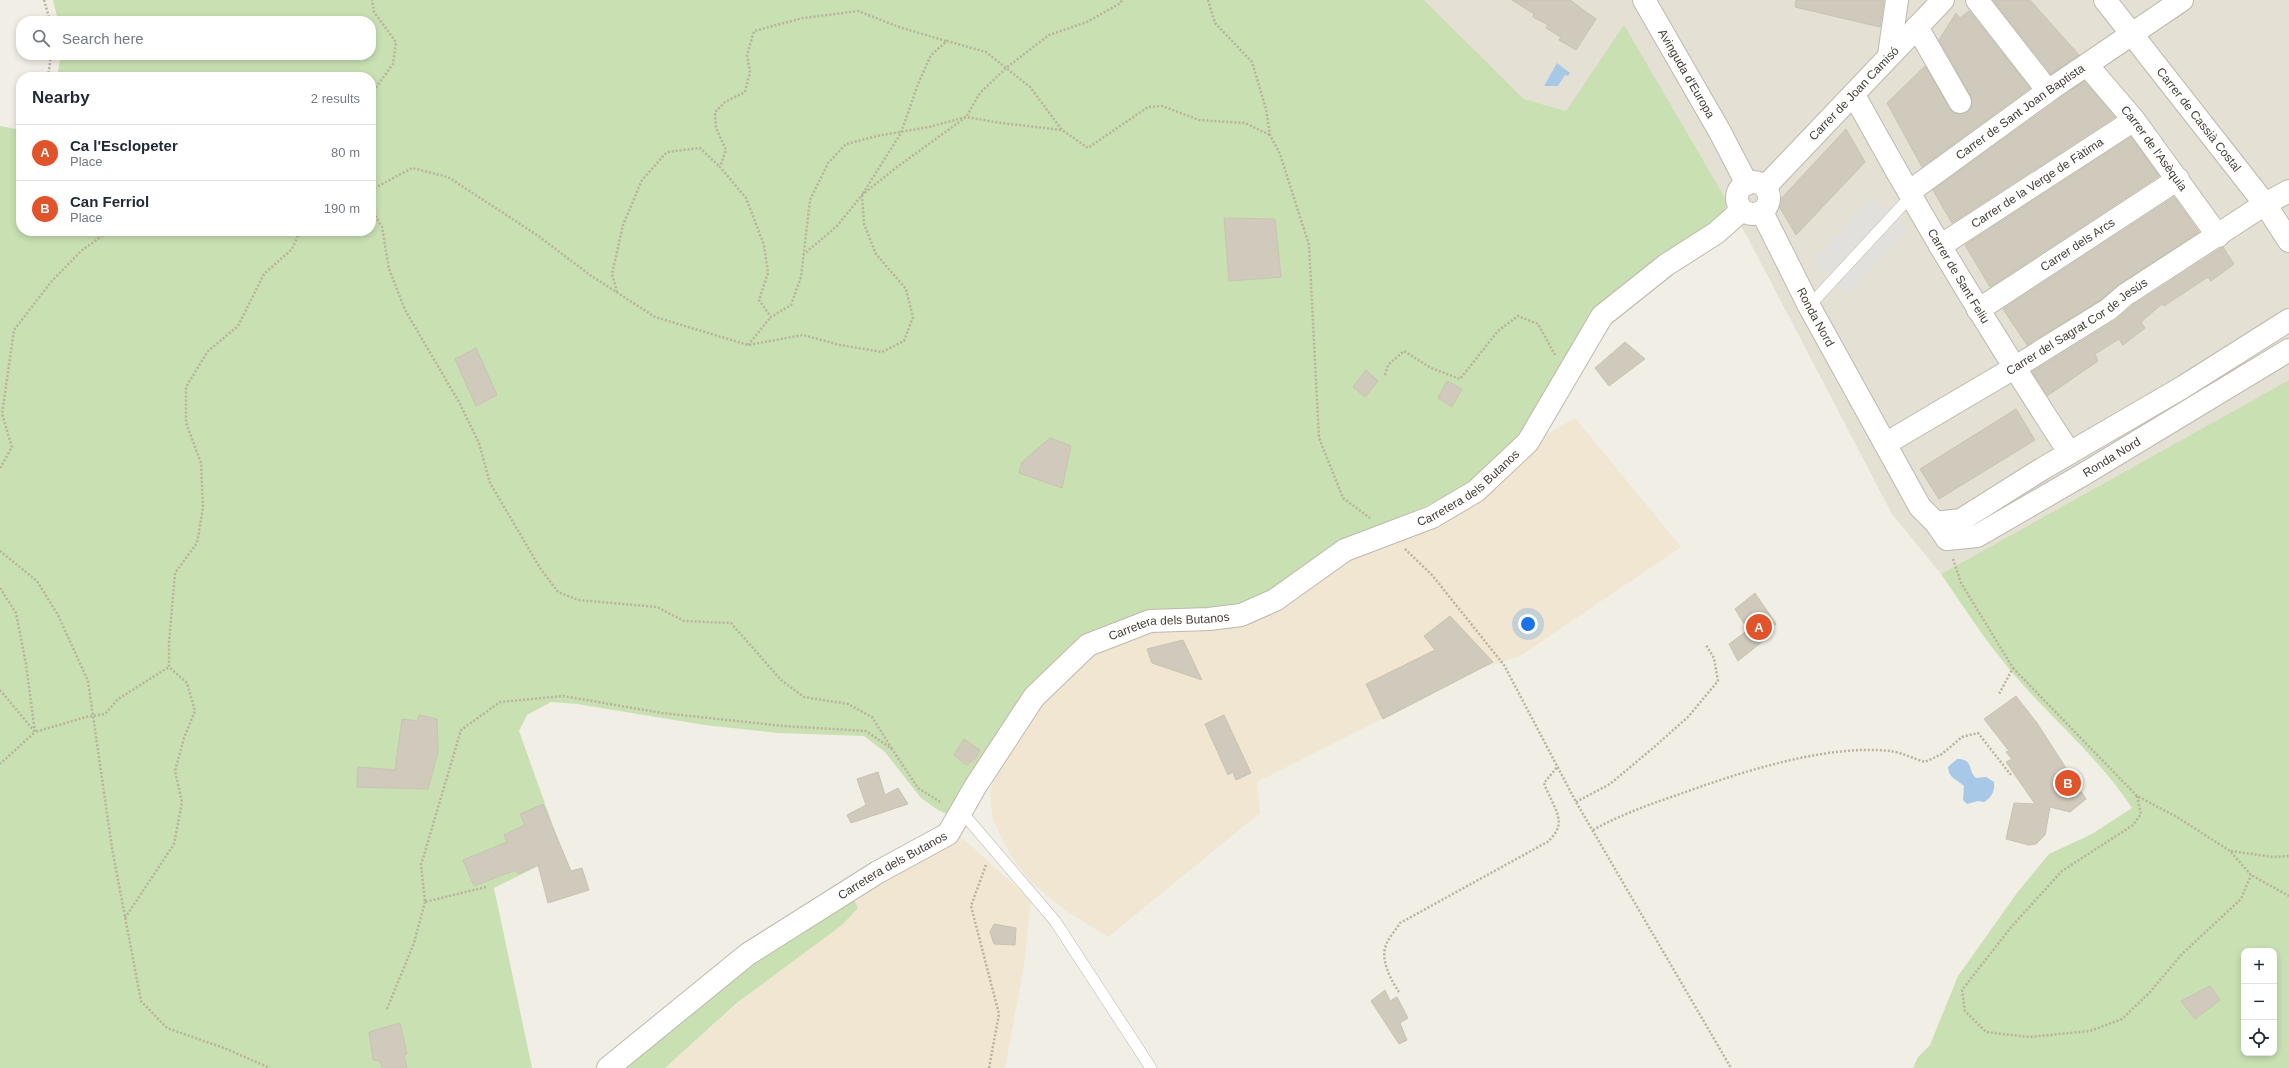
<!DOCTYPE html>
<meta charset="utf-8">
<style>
body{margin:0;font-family:Arial,sans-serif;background:#f2f2f3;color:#1f2937}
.controls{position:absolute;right:12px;bottom:12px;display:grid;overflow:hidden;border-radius:8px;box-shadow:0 2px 6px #0003}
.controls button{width:36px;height:36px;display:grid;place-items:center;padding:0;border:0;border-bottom:1px solid #e0e1e3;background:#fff;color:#1f2937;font:20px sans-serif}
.you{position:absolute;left:1528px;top:624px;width:14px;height:14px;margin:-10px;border:3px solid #fff;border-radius:50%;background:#1a73e8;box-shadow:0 0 0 6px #1a73e833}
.badge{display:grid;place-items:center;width:26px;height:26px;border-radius:50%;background:#e1532b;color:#fff;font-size:13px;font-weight:700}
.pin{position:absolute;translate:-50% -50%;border:2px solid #fff;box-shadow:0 1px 4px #0006}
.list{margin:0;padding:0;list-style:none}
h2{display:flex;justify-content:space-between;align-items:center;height:52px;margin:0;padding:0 16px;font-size:17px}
h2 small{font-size:13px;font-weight:400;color:#747a83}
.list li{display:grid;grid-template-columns:26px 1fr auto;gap:12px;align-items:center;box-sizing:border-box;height:56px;padding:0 16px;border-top:1px solid #e0e1e3}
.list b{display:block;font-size:15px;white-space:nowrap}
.list p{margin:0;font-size:13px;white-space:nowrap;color:#747a83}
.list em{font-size:13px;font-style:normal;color:#747a83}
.icon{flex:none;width:22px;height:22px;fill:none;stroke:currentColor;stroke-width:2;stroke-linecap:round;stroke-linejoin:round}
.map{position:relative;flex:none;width:2289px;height:1068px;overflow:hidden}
.search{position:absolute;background:#fff;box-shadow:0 2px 6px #0003;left:16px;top:16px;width:360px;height:44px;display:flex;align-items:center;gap:10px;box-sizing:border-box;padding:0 14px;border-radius:16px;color:#747a83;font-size:15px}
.panel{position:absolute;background:#fff;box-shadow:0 2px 6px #0003;left:16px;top:72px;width:360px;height:164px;border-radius:16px}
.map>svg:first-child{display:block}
.residential{fill:#e4e0d4}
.commercial{fill:#f0e6d2}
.green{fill:#c8e0b2;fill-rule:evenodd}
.parking{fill:#e2e0dd}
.water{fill:#a7c9e7}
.building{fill:#d0cabc;stroke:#cac2b0}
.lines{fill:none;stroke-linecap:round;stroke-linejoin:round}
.service-casing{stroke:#bdb9ac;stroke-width:12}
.minor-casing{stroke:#bdb9ac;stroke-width:24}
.tertiary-casing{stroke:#bdb9ac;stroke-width:24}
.path{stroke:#bbb29c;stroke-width:2.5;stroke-dasharray:2 2;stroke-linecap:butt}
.service{stroke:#fff;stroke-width:11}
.minor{stroke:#fff;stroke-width:22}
.tertiary{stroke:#fff;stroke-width:22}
.labels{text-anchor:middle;stroke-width:4;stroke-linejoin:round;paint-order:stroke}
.street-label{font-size:12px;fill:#423e35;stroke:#fff}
</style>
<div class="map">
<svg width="2289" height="1068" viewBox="0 0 2289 1068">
<rect width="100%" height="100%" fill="#f0eee5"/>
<path class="residential" d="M1424,0H2289V380L1941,574L1892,514L1749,240L1624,26L1566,111L1524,99Z"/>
<path class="commercial" d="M1575,418L1681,547L1520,656L1482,668L1257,782L1260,813L1108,937L1065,910L1032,883L1013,859L993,820L990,794L996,772L1039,702L1074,669L1104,647L1138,634L1182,627L1322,574L1511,468L1548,434Z
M956,835L961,837L1031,900L1024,965L1005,1068H665L760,984L842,925L852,896Z"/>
<path class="green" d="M53,0H1424L1524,99L1566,111L1624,25L1728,203L1721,217L1640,275L1529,427L1461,491L1358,535L1270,592L1235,605L1148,614L1104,626L1075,645L1042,674L1012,710L952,816L938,810L921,798L885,752L864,736L779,733L705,725L577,704L551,702L527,715L519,731L563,854L494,888L532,1068H0V126L21,130V231H371V77H57L61,55H371V21H58Z
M2289,380V1068H1913L1918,1057L1930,1045L1958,976L2017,893L2049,854L2092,834L2132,808C2102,762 2060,726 2024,686C1992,651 1967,612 1941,574ZM2244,951H2274V1053H2244Z
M852,896L858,908L842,925L738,1002L665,1068H621L744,966Z"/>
<path class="parking" d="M1873,197L1908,229L1848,293L1812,262Z"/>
<path class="water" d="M1557,63L1570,73L1568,76L1565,75L1558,86H1544Z
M1957,759C1974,759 1967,770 1976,778L1986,777L1994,782C1995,791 1992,797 1984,802L1978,801L1967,804L1963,800L1964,786C1957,779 1949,779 1948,767Z"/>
<path class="building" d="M1512,0H1570L1596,19L1576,50L1559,40L1561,37L1546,28L1548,25L1533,17L1534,14Z
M1796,0H1884L1880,27L1795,7Z
M1993,0H2030L2079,55L2051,74Z
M1969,11L2030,88L1922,167L1887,103L1925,66L1953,113L1960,114L1971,109L1972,102L1971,96L1939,40L1956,13L1960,18Z
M2084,81L2115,117L1952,223L1933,190Z
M1846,129L1865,162L1796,235L1777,203Z
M2131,137L2159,176L1990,287L1965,245Z
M2174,197L2199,232L2118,285L2102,299L2027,345L2003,309Z
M1224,218L1275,219L1281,277L1229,281Z
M2223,247L2234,264L2211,281L2208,277L2164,306L2162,304L2141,322L2145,328L2123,345L2119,339L2095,354L2098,361L2047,396L2032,372L2116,320L2133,305Z
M1625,342L1645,359L1609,386L1595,368Z
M476,348L497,395L476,406L455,359Z
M1366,370L1378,381L1365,397L1353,387Z
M1447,381L1462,389L1452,407L1438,398Z
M2016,409L2035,440L1939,499L1920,469Z
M1050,438L1071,446L1062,488L1019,473L1022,462Z
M1755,593L1776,624L1759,635L1763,641L1738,661L1729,644L1748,630L1735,609Z
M1450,616L1493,662L1383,719L1366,684L1435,650L1424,636Z
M1183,640L1202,680L1152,663L1147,649Z
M2016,696L2037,723L2086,799L2070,812L2050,807L2045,835L2036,844L2029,845L2006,839L2014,803L2035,804L2006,762L2012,759L2006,752L2009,751L1984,719Z
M419,715L437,719L438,752L428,789L357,787L358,767L395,770L402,719L417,721Z
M1224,715L1251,773L1236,780L1233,772L1228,775L1205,724Z
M964,739L980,750L975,759L966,765L954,755Z
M878,772L885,795L898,788L908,804L851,823L847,815L866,805L857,779Z
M543,804L571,871L582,868L589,890L548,903L538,865L518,874L516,870L474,886L463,860L507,842L504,835L525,825L520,814Z
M994,924L1016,928L1015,945L994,944L990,932Z
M2210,986L2220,1000L2195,1019L2181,1001Z
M1385,990L1390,1001L1397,997L1408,1018L1400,1023L1407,1040L1399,1044L1371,1001Z
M400,1023L407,1054L404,1055L407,1068H382L380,1061L373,1060L369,1032Z"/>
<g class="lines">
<defs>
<path id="service" d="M1809,306L1911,196
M961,811L1055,921L1151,1068"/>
<g id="minor">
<path d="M1977,0L2048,91"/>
<path id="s1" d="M2105,0L2265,204L2289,241"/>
<path d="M1917,27L1960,102"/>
<path d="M1889,55L1897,0"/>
<path id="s2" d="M2087,65L2134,120L2218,236"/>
<path id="s3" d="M1854,95C1921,217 1993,336 2069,452"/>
<path id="s4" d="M1765,187L1943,0"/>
<path id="s5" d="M1909,192L2048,91L2182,0"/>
<path id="s6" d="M1940,246L2134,120"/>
<path id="s7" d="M1978,310L2178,179"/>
<path id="s8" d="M1885,444L2014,368L2109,309L2125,295L2265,204L2289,191"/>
<path id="s9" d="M608,1068L748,954L878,872L948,834L975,787L1034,697L1088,645L1150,621L1209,619L1241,615L1275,600L1345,550L1432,517L1476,491L1528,442L1602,316L1666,265L1716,233L1742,210"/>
</g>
<g id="tertiary">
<path id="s10" d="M1644,0L1720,132L1747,184"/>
<circle cx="1753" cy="198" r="16"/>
<path id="s11" d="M1762,212L1809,306L1920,507L1936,523L1947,539L1977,536L2084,474L2289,350"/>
<path d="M1936,523L1961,520L2042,469L2183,387L2289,320"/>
</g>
</defs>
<use href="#service" class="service-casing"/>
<use href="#minor" class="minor-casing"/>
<use href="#tertiary" class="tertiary-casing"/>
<path class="path" d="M44,0L50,21
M1208,0L1215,23L1252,62L1266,109L1270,135L1280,154L1309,245L1319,438L1343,498L1370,518
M946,41L899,27L858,11L803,18L754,31L747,55L750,72L745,92L725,102L715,112L716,128L726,150L720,167L746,198L764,245L768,273L759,300L771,317L791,305L801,277L810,200L828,163L846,144L877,136L929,127L966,117L1001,123L1062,130
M48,77L51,55
M371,94L393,64L396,42L374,12L372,0
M371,190L412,168L448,177L537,235L590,275L655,317L748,345L803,335L840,345L882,352L904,341L913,317L906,289L876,254L864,224L862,195L901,133L918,84L931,55L947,41L986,52L1030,87L1062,130L1088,148L1148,107L1162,106L1199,120L1245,123L1270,135
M371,209L382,227L389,269L405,310L459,402L479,443L490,483L540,568L558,592L578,600L657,607L684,621L731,623L781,680L804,697L848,704L872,717L892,749
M803,255L837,226L862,195L897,167L966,117L980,93L1006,68L1049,35L1087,22L1119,4L1122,0
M617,292L612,274L623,225L642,180L667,152L700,148L720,167
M748,345L771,317
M1385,375L1388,365L1404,351L1431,368L1460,379L1498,331L1518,316L1538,324L1555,355
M0,468L12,447L2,414L14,330L51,282L81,251L109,231
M1405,549L1432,575L1504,665L1576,802L1731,1068
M0,551L37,581L58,615L88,681L112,848L141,1001L167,1028L224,1048L270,1068
M1953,559L1961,583L2013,668L1999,694
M0,588L16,613L26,664L35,732L0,764
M2013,668L2137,796L2177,817L2230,851L2251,875L2289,896
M0,690L35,732L86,717L105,714L118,699L169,667
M2137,796L2141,814L2133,825L2062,871L2012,926L1962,990L1965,1011L1986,1032L2029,1037L2090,1031L2122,1019L2150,992L2182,954L2241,899L2251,875
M1576,802L1610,784L1653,748L1688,717L1718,681L1714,658L1706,645
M1593,830C1620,815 1648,805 1677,795C1738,773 1825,744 1890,751C1901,752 1914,759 1925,762L1942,754L1962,737L1978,733L2011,775
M2231,851L2273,857L2289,856
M986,865L971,906L999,1014L989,1068
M486,887L425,902L421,865L461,730L500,702L563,696L662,713L784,726L866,731L892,749L918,788L942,803
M125,918L174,844L182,802L175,771L184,738L195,711L187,683L169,667V643L175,573L197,543L203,508L201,463L186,423V387L208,351L238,326L264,274L292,249L300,231
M1399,992C1391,980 1380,960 1386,945C1389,937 1396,930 1400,923L1549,841C1552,837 1557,832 1558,827C1562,815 1548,796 1544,783L1558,766
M387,1009L414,943L425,902"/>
<use href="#service" class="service"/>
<use href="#minor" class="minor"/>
<use href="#tertiary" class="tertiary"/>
</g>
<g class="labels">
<g class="street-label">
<text dy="4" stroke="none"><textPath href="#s10" startOffset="85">Avinguda d'Europa</textPath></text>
<text dy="4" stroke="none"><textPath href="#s4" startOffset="129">Carrer de Joan Camisó</textPath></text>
<text dy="4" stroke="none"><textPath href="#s5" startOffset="137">Carrer de Sant Joan Baptista</textPath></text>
<text dy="4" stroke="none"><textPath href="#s1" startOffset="152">Carrer de Cassià Costal</textPath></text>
<text dy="4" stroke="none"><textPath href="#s2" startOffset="107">Carrer de l'Asèquia</textPath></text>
<text dy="4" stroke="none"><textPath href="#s6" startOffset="116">Carrer de la Verge de Fàtima</textPath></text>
<text dy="4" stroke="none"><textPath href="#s7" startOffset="119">Carrer dels Arcs</textPath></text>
<text dy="4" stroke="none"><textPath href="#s3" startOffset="209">Carrer de Sant Feliu</textPath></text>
<text dy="4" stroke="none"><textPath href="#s11" startOffset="118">Ronda Nord</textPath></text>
<text dy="4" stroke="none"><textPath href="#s8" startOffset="225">Carrer del Sagrat Cor de Jesús</textPath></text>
<text dy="4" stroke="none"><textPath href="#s11" startOffset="563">Ronda Nord</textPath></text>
<text dy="4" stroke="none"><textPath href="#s9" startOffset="1071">Carretera dels Butanos</textPath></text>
<text dy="4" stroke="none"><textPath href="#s9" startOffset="735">Carretera dels Butanos</textPath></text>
<text dy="4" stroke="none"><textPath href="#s9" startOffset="350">Carretera dels Butanos</textPath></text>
</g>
</g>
</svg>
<div class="controls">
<button>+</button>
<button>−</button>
<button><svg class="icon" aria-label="locate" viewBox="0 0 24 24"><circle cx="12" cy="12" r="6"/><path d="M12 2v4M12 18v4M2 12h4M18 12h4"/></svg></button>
</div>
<div class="you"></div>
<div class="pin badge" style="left:1759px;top:627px">A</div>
<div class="pin badge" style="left:2068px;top:783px">B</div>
<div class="search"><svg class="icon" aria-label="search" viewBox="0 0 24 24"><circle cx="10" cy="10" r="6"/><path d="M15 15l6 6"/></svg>Search here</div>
<section class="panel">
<h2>Nearby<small>2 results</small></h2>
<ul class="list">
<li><span class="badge">A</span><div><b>Ca l'Esclopeter</b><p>Place</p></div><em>80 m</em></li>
<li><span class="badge">B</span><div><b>Can Ferriol</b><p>Place</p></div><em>190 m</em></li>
</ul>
</section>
</div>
